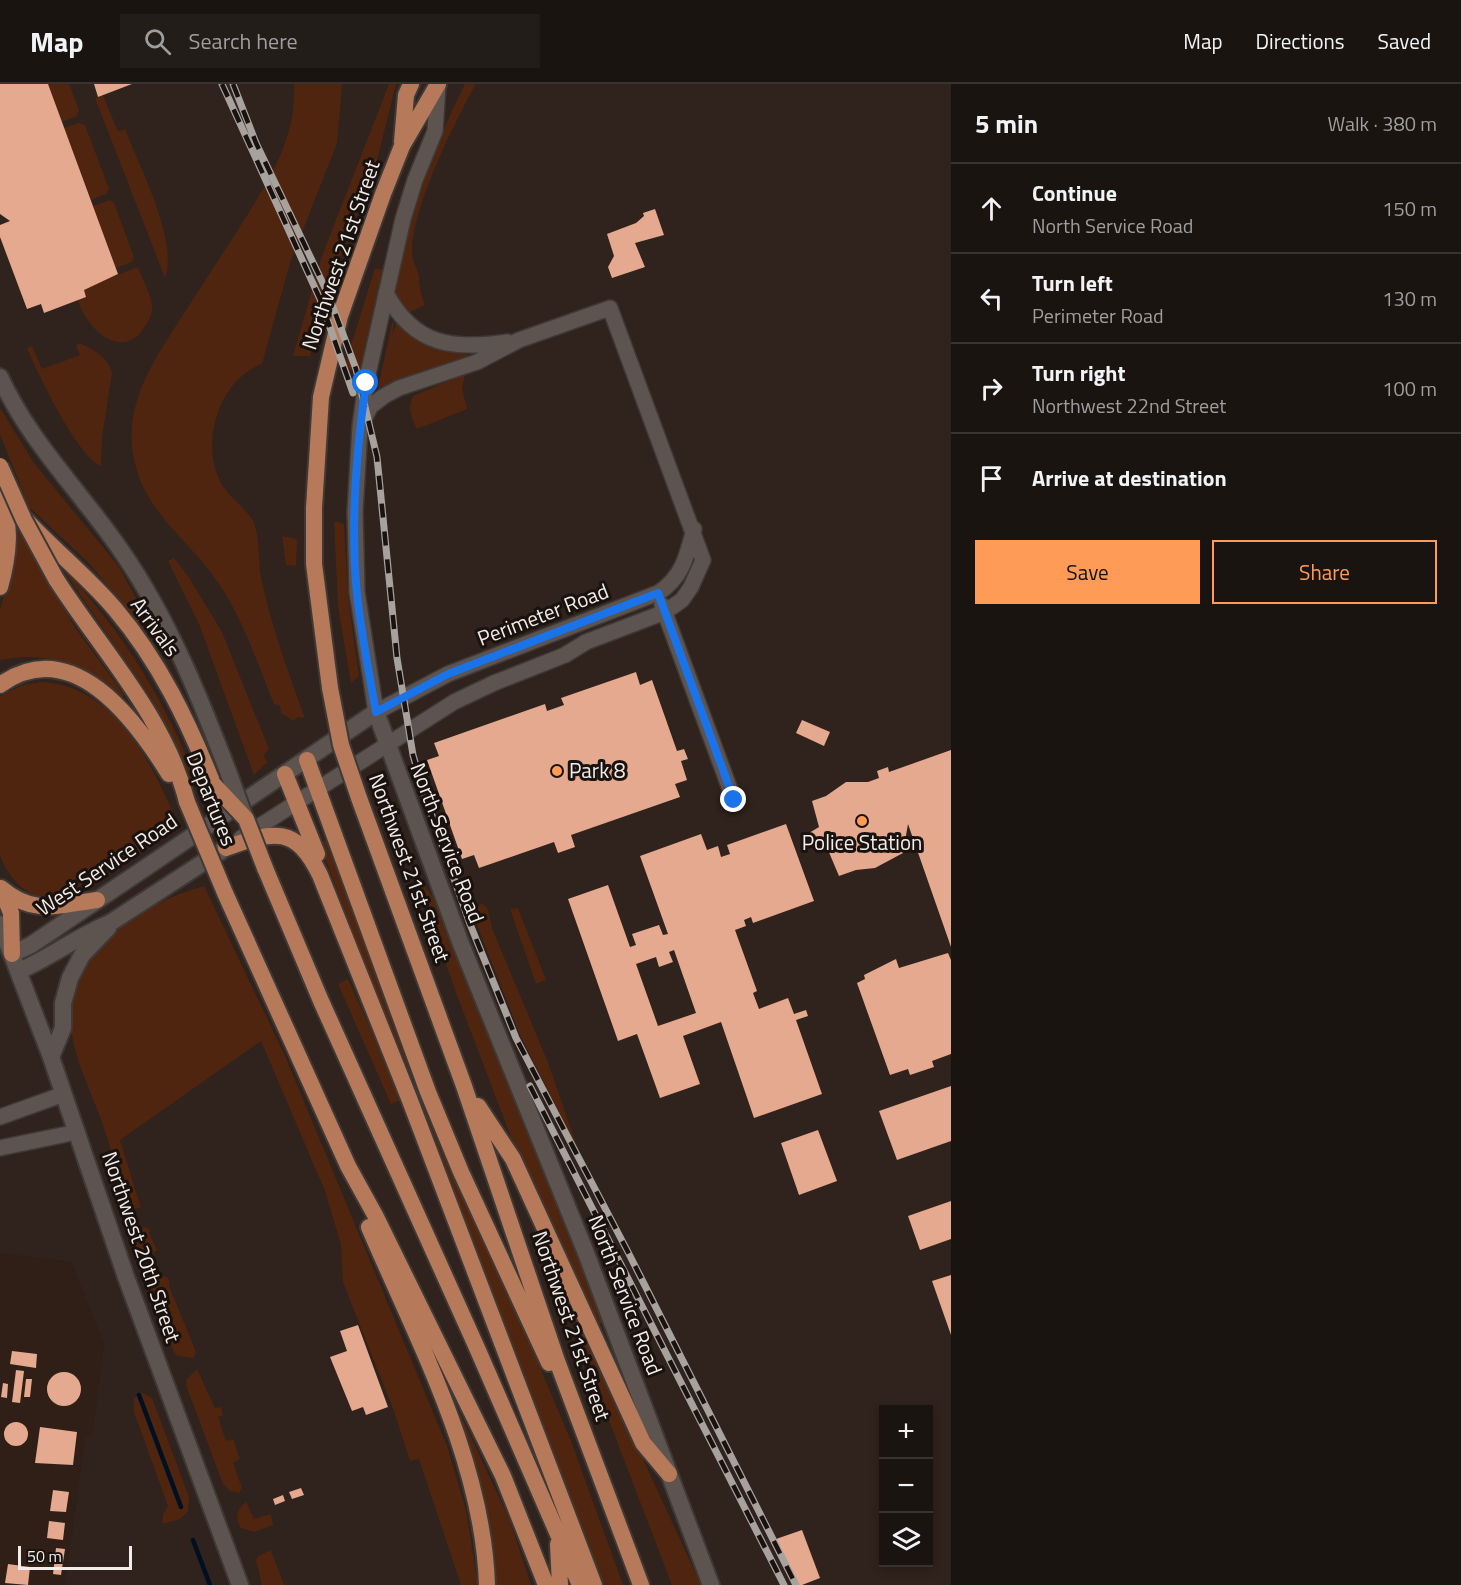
<!DOCTYPE html>
<meta charset="utf-8">
<style>
body{margin:0;font-family:"Titillium Web",sans-serif;background:#231d1a;color:#f1f3f6}
.controls{position:absolute;right:18px;bottom:18px;display:grid;overflow:hidden;border-radius:0px;box-shadow:0 3px 9px #0003}
.controls button{width:54px;height:54px;display:grid;place-items:center;padding:0;border:0;border-bottom:2px solid #383331;background:#1a1411;color:#f1f3f6;font:30px sans-serif}
.scale{position:absolute;left:18px;bottom:15px;width:114px;box-sizing:border-box;padding-left:6px;border:3px solid #f2edea;border-top:0;font-size:16px;line-height:21px;white-space:nowrap;color:#f2edea;-webkit-text-stroke:4px #19120e;paint-order:stroke}
.stop{position:absolute;width:18px;height:18px;margin:-14px;border:4px solid #1a73e8;border-radius:50%;background:#fff}
.stop.end{background:#1a73e8;border-color:#fff;box-shadow:0 2px 6px #0008}
.list{margin:0;padding:0;list-style:none}
h2{display:flex;justify-content:space-between;align-items:center;height:78px;margin:0;padding:0 24px;font-size:26px}
h2 small{font-size:20px;font-weight:400;color:#9f9e9f}
.list li{display:grid;grid-template-columns:39px 1fr auto;gap:18px;align-items:center;box-sizing:border-box;height:90px;padding:0 24px;border-top:2px solid #383331}
.list b{display:block;font-size:22px;white-space:nowrap}
.list p{margin:0;font-size:20px;white-space:nowrap;color:#9f9e9f}
.list em{font-size:20px;font-style:normal;color:#9f9e9f}
.actions{display:flex;gap:12px;padding:18px 24px}
.actions a{flex:1;padding:14px 0;border:2px solid #fe9c57;border-radius:0px;text-align:center;font-size:21px;color:#fe9c57}
.actions .main{background:#fe9c57;color:#111}
.icon{flex:none;width:33px;height:33px;fill:none;stroke:currentColor;stroke-width:2;stroke-linecap:round;stroke-linejoin:round}
.map{position:relative;flex:none;width:951px;height:1501px;overflow:hidden}
header{display:flex;align-items:center;gap:36px;box-sizing:border-box;height:84px;padding:0 30px;background:#1a1411;border-bottom:2px solid #383331}
header strong{font-size:28px}
nav{display:flex;gap:33px;margin-inline-start:auto;font-size:21px}
.search{width:420px;height:54px;background:#231d1a;display:flex;align-items:center;gap:15px;box-sizing:border-box;padding:0 21px;border-radius:0px;color:#9f9e9f;font-size:22px}
main{display:flex}
aside{flex:1;background:#1a1411}
.map>svg:first-child{display:block}
.built{fill:#30221c;fill-rule:evenodd}
.industrial{fill:#301f17}
.green{fill:#50250f}
.lines{fill:none;stroke-linecap:round;stroke-linejoin:round}
.stream{stroke:#001021;stroke-width:4.5}
.building{fill:#e4a98e;fill-rule:evenodd}
.minor-casing{stroke:#3e3937;stroke-width:18}
.tertiary-casing{stroke:#3e3937;stroke-width:20}
.secondary-casing{stroke:#3e3937;stroke-width:20}
.primary-casing{stroke:#3e3937;stroke-width:20}
.minor{stroke:#5d5450;stroke-width:15}
.tertiary{stroke:#5d5450;stroke-width:16}
.secondary{stroke:#5d5450;stroke-width:16}
.primary{stroke:#b67a5a;stroke-width:16}
.rail-casing{stroke:#a8a29f;stroke-width:7}
.rail{stroke:#19120e;stroke-width:4.5;stroke-dasharray:14;stroke-linecap:butt}
.secondary-bridge-casing{stroke:#3e3937;stroke-width:20;stroke-linecap:butt}
.primary-bridge-casing{stroke:#3e3937;stroke-width:20;stroke-linecap:butt}
.secondary-bridge{stroke:#5d5450;stroke-width:16}
.primary-bridge{stroke:#b67a5a;stroke-width:16}
.route{stroke:#1a73e8;stroke-width:8}
.poi-dot{fill:#fe9c57;stroke:#19120e;stroke-width:2}
.labels{text-anchor:middle;stroke-width:6;stroke-linejoin:round;paint-order:stroke}
.street-label{font-size:21px;fill:#f2edea;stroke:#19120e}
.poi-label{font-size:21px;fill:#f2edea;stroke:#19120e;text-anchor:start}
</style>
<header>
<strong>Map</strong>
<div class="search"><svg class="icon" aria-label="search" viewBox="0 0 24 24"><circle cx="10" cy="10" r="6"/><path d="M15 15l6 6"/></svg>Search here</div>
<nav><a>Map</a><a>Directions</a><a>Saved</a></nav>
</header>
<main>
<div class="map">
<svg width="951" height="1501" viewBox="0 0 951 1501">
<rect width="100%" height="100%" fill="#221b17"/>
<path class="built" d="M0,0H951V1501H0ZM884,1326H928V1478H884Z"/>
<path class="industrial" d="M0,1169L71,1178L104,1259L93,1348L85,1355L65,1501H0Z"/>
<path class="green" d="M48,0H69L79,26L77,32L62,38Z
M294,0H342L337,59L290,179L262,280C220,295 200,357 220,397C227,412 251,429 254,439C260,455 258,477 261,493C271,541 288,588 305,634L297,633L294,637L281,629L280,622L274,620C257,579 244,537 219,500C193,460 148,431 136,383C120,327 150,282 179,237C198,208 217,178 236,149C265,102 297,58 294,0Z
M389,0H396L375,84L339,176L310,272H293L322,172Z
M465,0H476C454,39 412,124 412,168C412,178 419,186 419,195C420,205 421,211 425,221L406,230L394,208C411,130 429,72 465,0Z
M103,11L118,48L125,45C139,82 179,157 165,194L95,14Z
M79,39L85,41L109,105L106,110L91,116L64,44Z
M110,116L114,119L134,173L132,178L116,184L93,122Z
M138,183C142,195 151,209 152,223C153,230 148,238 144,244C121,278 86,244 78,216L86,213L84,206L89,202Z
M375,184L384,186L361,289L344,284Z
M397,238L437,264L474,272L378,304L392,239H394L392,251Z
M79,259C93,265 108,273 112,289L102,353L101,382C77,372 38,290 27,264L32,262L42,285L80,271L76,262Z
M465,290L462,304L467,325L417,345C411,333 407,324 413,312Z
M0,324L34,379L119,483L161,560L158,562L88,478L29,423L0,350Z
M334,437L344,440L348,512L359,592L351,599L338,523Z
M14,439L74,542L124,611L122,614C86,581 48,566 0,576V526L15,472Z
M282,452L297,455L296,482L286,481Z
M174,474L188,492L222,548L269,665L264,671L266,677H268L254,691L199,540L168,477Z
M62,484C118,539 177,634 200,710L151,614Z
M42,598C117,602 153,683 179,742C168,750 157,760 144,766C135,771 124,772 114,778C97,787 82,804 63,810C32,821 10,798 0,771V612L23,601Z
M327,756L403,959L571,1357L623,1501H601L319,758Z
M415,789L436,817L603,1238L597,1241L511,1053L455,906Z
M204,802L285,972L447,1362L466,1426L478,1501H461L419,1375L410,1377L394,1327L343,1198L341,1161L325,1107L261,957L120,1056L141,1124L126,1125C113,1112 117,1095 114,1078C112,1068 108,1057 105,1047C95,1016 78,984 72,952C57,871 137,821 204,802Z
M482,819L488,825L492,844L547,976L580,1071L521,953L472,828Z
M518,824L546,896L536,900L510,825Z
M348,895L402,1015L391,1020L338,900Z
M145,1143L150,1145L149,1149L157,1166L151,1171L139,1168L134,1161L135,1150Z
M156,1191L167,1193L170,1199L169,1202L196,1268L193,1274L177,1272L173,1266L151,1206L152,1196Z
M574,1235L577,1236L586,1252L701,1501H672L579,1258L572,1237Z
M197,1285L215,1324L221,1323L223,1331L218,1333L226,1357L233,1355L240,1375L233,1379L242,1404L239,1409L230,1407L223,1400L186,1301L187,1295Z
M143,1309L152,1314L189,1413L188,1427L180,1435L162,1440L163,1430L168,1422L134,1328V1314Z
M452,1312L510,1437L531,1501H494L482,1408L449,1314Z
M246,1418L254,1435L271,1430L273,1441L254,1448L241,1444C234,1434 237,1425 246,1418Z
M271,1466L284,1501H262L256,1476L258,1472Z"/>
<g class="lines">
<path class="stream" d="M139,1311L181,1423
M193,1456L210,1501"/>
</g>
<path class="building" d="M0,0H48L118,190L84,206L86,213L44,229L41,220L27,225L0,153V141L10,137L0,130Z
M94,0H132L98,13Z
M655,125L664,151L635,159L645,183L612,194L608,183L614,172L607,150L636,139L644,132L643,129Z
M636,588L640,601L652,596L677,667L684,665L688,675L681,677L687,696L675,700L680,713L571,751L575,763L558,769L554,758L479,784L474,771L462,775L427,676L439,672L434,659L545,620L547,627L564,621L561,614Z
M802,636L830,648L824,662L796,649Z
M951,666V863L908,740L903,769L875,784L856,786L839,792L828,766L814,767L809,749L819,743L812,717L826,712L846,698H868L879,694L877,687L888,683L889,688Z
M786,740L814,817L753,839L751,833L744,836L746,842L735,846L757,907L753,909L759,925L788,914L794,930L806,926L808,932L796,936L822,1010L754,1034L721,938L683,952L700,1000L660,1014L637,950L618,957L568,815L608,801L630,863L636,861L632,850L659,841L663,851L668,850L640,772L701,750L707,766L718,762L721,773L730,770L727,761ZM674,866L696,929L658,942L636,880L656,873L659,883L673,878L669,868Z
M948,869L951,876V970L932,977L934,983L910,991L908,985L890,991L857,899L865,895L864,891L896,875L899,884Z
M951,1002V1057L897,1076L879,1027Z
M818,1046L837,1097L799,1111L781,1059Z
M951,1117V1155L920,1166L908,1132Z
M951,1191V1251L932,1197Z
M358,1241L388,1323L366,1331L363,1323L352,1327L330,1273L347,1267L340,1247Z
M12,1267L37,1270L36,1284L10,1280Z
M16,1286L24,1287L20,1319L12,1318Z
M47 1305a17 17 0 1 1 34 0a17 17 0 1 1-34 0Z
M26,1295H32L30,1313H24Z
M3,1299L8,1300L7,1314L1,1313Z
M4 1350a12 12 0 1 1 24 0a12 12 0 1 1-24 0Z
M40,1343L77,1348L73,1381L35,1379Z
M301,1404L304,1411L292,1415L289,1408Z
M53,1406L69,1408L66,1428L50,1427Z
M283,1411L285,1417L275,1421L273,1415Z
M49,1437L65,1439L63,1456L47,1454Z
M802,1446L820,1494L802,1501H793L776,1455Z
M56,1464L65,1465L61,1491L53,1490Z
M8,1480L30,1483L28,1501L5,1499Z"/>
<g class="lines">
<defs>
<path id="minor" d="M438,1L435,47L415,96L403,135L366,299L360,342L355,428L357,508L376,628L448,590L658,509C682,494 687,472 694,445
M386,209C414,262 453,266 508,258
M662,521L734,716
M241,754L454,618L494,599L565,571L586,558L665,528L682,516L691,503L703,476L610,224L519,256L477,278L399,304L384,312L371,322L360,342
M0,1033L64,1010
M0,1064L77,1048"/>
<path id="tertiary" d="M0,840L51,973L126,1193L240,1501
M12,870L31,861L376,628L461,860L586,1169L711,1501
M19,887C51,873 78,852 110,839L221,767
M51,973L63,944V919L70,894L82,871L108,844"/>
<path id="secondary" d="M0,293C30,359 82,409 122,468C169,536 200,614 229,690"/>
<path id="primary" d="M402,58L406,11L411,0
M0,408C12,440 9,471 0,503
M27,437C55,467 88,493 115,525C159,577 188,637 213,700
M56,495C102,567 165,632 187,718
M0,601C72,549 135,635 169,690
M330,604L314,480V424L321,313L340,232L383,110L402,62L438,0
M307,676L428,1008L461,1088L549,1279
M285,690L317,770
M359,714L464,1002L557,1277L641,1501
M226,764C275,746 296,742 320,791L409,1014L594,1501
M265,784L321,917L477,1264L580,1501
M1,804C34,832 58,821 97,816
M1,804L11,829L12,870
M225,809L348,1082L375,1131L503,1392L546,1501
M478,1022L513,1075L643,1359L669,1390
M369,1143C417,1256 483,1376 487,1501
M558,1460L560,1501"/>
</defs>
<use href="#minor" class="minor-casing"/>
<use href="#tertiary" class="tertiary-casing"/>
<use href="#secondary" class="secondary-casing"/>
<use href="#primary" class="primary-casing"/>
<use href="#minor" class="minor"/>
<use href="#tertiary" class="tertiary"/>
<use href="#secondary" class="secondary"/>
<use href="#primary" class="primary"/>
<defs>
<path id="rail" d="M222,0L320,215L353,309
M233,0L256,59L328,210L356,285L377,373L397,574L413,671L423,706L470,840L516,954L628,1168L796,1501
M530,1002L784,1501"/>
</defs>
<use href="#rail" class="rail-casing"/>
<use href="#rail" class="rail"/>
<defs>
<path id="secondary-bridge" d="M229,690L245,734"/>
<path id="primary-bridge" d="M0,382L24,436L56,495
M330,604L341,661L359,714
M213,700L246,735L265,784
M187,718L225,809"/>
</defs>
<use href="#secondary-bridge" class="secondary-bridge-casing"/>
<use href="#primary-bridge" class="primary-bridge-casing"/>
<use href="#secondary-bridge" class="secondary-bridge"/>
<use href="#primary-bridge" class="primary-bridge"/>
</g>
<g class="lines">
<path class="route" d="M366,299C356,368 350,440 357,510C361,549 369,589 376,628L448,590L658,509L734,716"/>
</g>
<g class="poi-dot">
<circle cx="557" cy="687" r="6"/>
<circle cx="862" cy="737" r="6"/>
</g>
<g class="labels">
<g class="street-label">
<text transform="translate(341 171) rotate(-71)" y="7">Northwest 21st Street</text>
<text transform="translate(543 531) rotate(-21)" y="7">Perimeter Road</text>
<text transform="translate(155 543) rotate(54)" y="7">Arrivals</text>
<text transform="translate(211 715) rotate(68)" y="7">Departures</text>
<text transform="translate(447 759) rotate(69)" y="7">North Service Road</text>
<text transform="translate(107 781) rotate(-34)" y="7">West Service Road</text>
<text transform="translate(409 784) rotate(70)" y="7">Northwest 21st Street</text>
<text transform="translate(141 1163) rotate(71)" y="7">Northwest 20th Street</text>
<text transform="translate(625 1211) rotate(69)" y="7">North Service Road</text>
<text transform="translate(571 1242) rotate(71)" y="7">Northwest 21st Street</text>
</g>
<g class="poi-label">
<text x="569" y="694">Park 8</text>
<text x="862" y="766" text-anchor="middle">Police Station</text>
</g>
</g>
</svg>
<div class="controls">
<button>+</button>
<button>−</button>
<button><svg class="icon" aria-label="layers" viewBox="0 0 24 24"><path d="M12 4l9 5-9 5-9-5zM3 14l9 5 9-5"/></svg></button>
</div>
<div class="scale">50 m</div>
<div class="stop" style="left:366px;top:299px"></div>
<div class="stop end" style="left:734px;top:716px"></div>
</div>
<aside>
<h2>5 min<small>Walk · 380 m</small></h2>
<ul class="list">
<li><svg class="icon" aria-label="ahead" viewBox="0 0 24 24"><path d="M12 20V5M6 11l6-6 6 6"/></svg><div><b>Continue</b><p>North Service Road</p></div><em>150 m</em></li>
<li><svg class="icon" aria-label="left" viewBox="0 0 24 24"><path d="M17 20v-9H6M10 6l-5 5 5 5"/></svg><div><b>Turn left</b><p>Perimeter Road</p></div><em>130 m</em></li>
<li><svg class="icon" aria-label="right" viewBox="0 0 24 24"><path d="M7 20v-9h11M14 6l5 5-5 5"/></svg><div><b>Turn right</b><p>Northwest 22nd Street</p></div><em>100 m</em></li>
<li><svg class="icon" aria-label="arrive" viewBox="0 0 24 24"><path d="M6 21V4h12l-3 4 3 4H6"/></svg><div><b>Arrive at destination</b></div></li>
</ul>
<div class="actions"><a class="main">Save</a><a>Share</a></div>
</aside>
</main>
